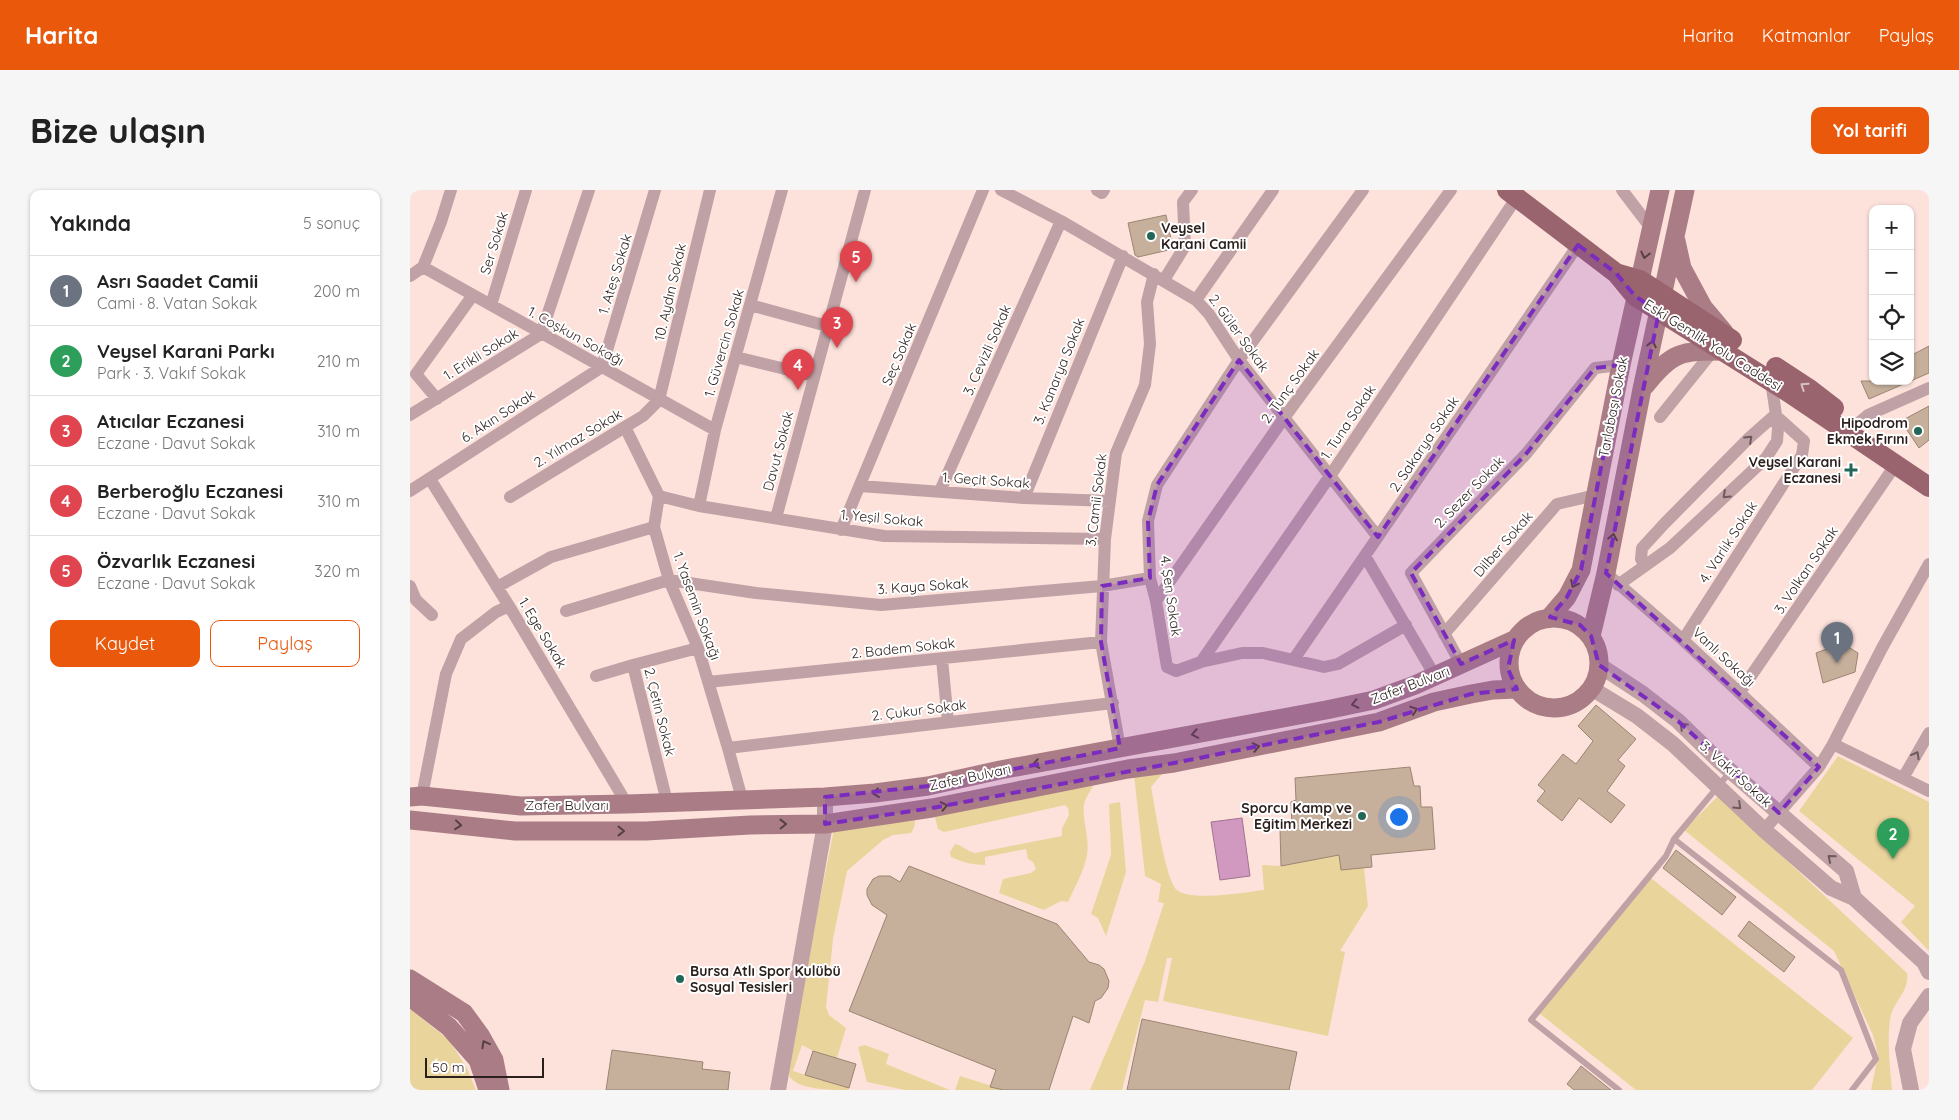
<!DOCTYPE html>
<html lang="tr">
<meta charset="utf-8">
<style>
body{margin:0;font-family:Quicksand,sans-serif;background:#f6f6f6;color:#222}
.controls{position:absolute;right:15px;top:15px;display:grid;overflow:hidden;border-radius:10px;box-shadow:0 1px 4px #0004}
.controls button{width:45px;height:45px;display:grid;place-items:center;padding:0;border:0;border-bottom:1px solid #e0e0e0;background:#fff;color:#222;font:25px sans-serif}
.scale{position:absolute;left:15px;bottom:12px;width:119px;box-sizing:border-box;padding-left:5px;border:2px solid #2b1f1c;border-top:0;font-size:14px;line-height:18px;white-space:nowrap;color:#2b1f1c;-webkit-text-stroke:4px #fff;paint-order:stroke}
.you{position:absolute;left:988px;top:626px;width:18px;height:18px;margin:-12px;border:4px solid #fff;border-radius:50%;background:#1a73e8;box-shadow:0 0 0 8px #1a73e833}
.badge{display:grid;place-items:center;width:32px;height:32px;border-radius:50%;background:#ea580c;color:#fff;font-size:16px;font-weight:700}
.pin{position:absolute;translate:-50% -41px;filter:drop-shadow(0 1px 2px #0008)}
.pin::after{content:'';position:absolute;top:26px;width:18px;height:15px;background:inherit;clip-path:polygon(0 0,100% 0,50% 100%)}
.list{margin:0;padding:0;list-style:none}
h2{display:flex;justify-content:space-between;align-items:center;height:65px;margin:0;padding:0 20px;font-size:21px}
h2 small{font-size:16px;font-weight:400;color:#767676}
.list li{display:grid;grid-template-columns:32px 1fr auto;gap:15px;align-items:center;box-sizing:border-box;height:70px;padding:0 20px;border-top:1px solid #e0e0e0}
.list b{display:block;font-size:19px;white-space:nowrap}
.list p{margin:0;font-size:16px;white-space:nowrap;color:#767676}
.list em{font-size:16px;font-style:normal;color:#767676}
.actions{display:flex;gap:10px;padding:15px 20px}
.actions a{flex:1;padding:11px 0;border:1px solid #ea580c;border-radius:10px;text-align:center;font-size:18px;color:#ea580c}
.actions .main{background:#ea580c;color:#fff}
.icon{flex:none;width:28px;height:28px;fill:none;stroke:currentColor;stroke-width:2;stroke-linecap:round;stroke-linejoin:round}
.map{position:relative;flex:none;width:1519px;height:900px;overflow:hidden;border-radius:10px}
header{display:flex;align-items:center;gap:30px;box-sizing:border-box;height:70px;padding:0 25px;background:#ea580c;color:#fff}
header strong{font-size:24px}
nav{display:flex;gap:28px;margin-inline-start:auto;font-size:18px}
.intro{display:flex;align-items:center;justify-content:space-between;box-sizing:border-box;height:120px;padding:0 30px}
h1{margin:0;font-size:35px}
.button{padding:12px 22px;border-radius:10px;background:#ea580c;color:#fff;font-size:18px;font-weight:700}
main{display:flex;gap:30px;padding:0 30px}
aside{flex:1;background:#fff;border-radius:10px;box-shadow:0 1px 4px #0004}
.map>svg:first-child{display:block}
.green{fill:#e9d59c}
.water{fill:#d199c0;stroke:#9f748f}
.building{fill:#c6af9b;stroke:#9b8572}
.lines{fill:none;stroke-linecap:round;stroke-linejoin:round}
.service{stroke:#c0a1a6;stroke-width:6}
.minor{stroke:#c0a1a6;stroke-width:12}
.tertiary{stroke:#c0a1a6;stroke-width:16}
.secondary{stroke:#aa7d86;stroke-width:19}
.primary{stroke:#9a646f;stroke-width:20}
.oneway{stroke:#574041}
.oneway2{stroke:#d7c1c5}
.oneway3{stroke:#6e5a5a}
.marked{fill:#7b2cbf;fill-opacity:0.2;stroke:#7b2cbf;stroke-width:4;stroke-dasharray:10 6;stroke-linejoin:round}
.poi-dot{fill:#216657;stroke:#fff;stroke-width:2}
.labels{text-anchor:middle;stroke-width:4;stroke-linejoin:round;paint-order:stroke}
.poi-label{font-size:14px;font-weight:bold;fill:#2b1f1c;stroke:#fff;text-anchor:end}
.street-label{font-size:14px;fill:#2b1f1c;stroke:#fff}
</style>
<header>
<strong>Harita</strong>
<nav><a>Harita</a><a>Katmanlar</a><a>Paylaş</a></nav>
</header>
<div class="intro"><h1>Bize ulaşın</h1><a class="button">Yol tarifi</a></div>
<main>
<aside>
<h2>Yakında<small>5 sonuç</small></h2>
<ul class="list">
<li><span class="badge" style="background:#6b7280">1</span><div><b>Asrı Saadet Camii</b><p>Cami · 8. Vatan Sokak</p></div><em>200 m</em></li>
<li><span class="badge" style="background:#2e9e5b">2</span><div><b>Veysel Karani Parkı</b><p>Park · 3. Vakıf Sokak</p></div><em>210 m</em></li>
<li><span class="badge" style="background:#e0444e">3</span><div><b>Atıcılar Eczanesi</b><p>Eczane · Davut Sokak</p></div><em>310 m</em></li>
<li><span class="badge" style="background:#e0444e">4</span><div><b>Berberoğlu Eczanesi</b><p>Eczane · Davut Sokak</p></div><em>310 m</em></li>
<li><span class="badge" style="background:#e0444e">5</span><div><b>Özvarlık Eczanesi</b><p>Eczane · Davut Sokak</p></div><em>320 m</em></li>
</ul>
<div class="actions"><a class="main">Kaydet</a><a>Paylaş</a></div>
</aside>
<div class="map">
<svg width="1519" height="900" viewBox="0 0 1519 900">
<rect width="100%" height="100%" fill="#fde2db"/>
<path class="green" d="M1428,566L1519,612V761L1491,732L1505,716L1389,621Z
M752,581V584L741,597C745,615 755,690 767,700C781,712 836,702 854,700L852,675L871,676L929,665L954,678L958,716L930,761L935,762L918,846L753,811L762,768H757L748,812L735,810L712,900H680L735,771L754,713L748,712L751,694L735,686L724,584Z
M684,594C681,601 675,607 674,615C672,631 680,648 677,665C674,681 665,697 658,712L651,711L634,720L589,703L593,689L621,683L626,679L623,672L618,669L616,659L575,667V675C563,675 552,672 541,667L540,662L545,654C552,655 557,661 565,663L652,646V638L659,625L658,618L655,615L534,642L528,639L524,624Z
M1308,606L1497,783C1500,802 1482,812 1480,830C1477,853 1480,877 1482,900H1461L1468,865L1463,845L1424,761L1274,640Z
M710,612L716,682L696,746L688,728L681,724L701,665L699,614Z
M504,627C506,633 505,637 501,643L483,645L473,650L437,681L423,749L416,817L419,825L436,838L427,868L403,861L392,855L383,881L439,898L438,900C421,900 385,900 379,885C376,877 380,863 381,854L425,634Z
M1237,685L1443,848L1402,900H1226L1129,823Z
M0,819L39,850L57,878L66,900H0Z
M455,855L479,864L476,874L540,900H495L457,892L448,857Z
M550,886L595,900H545Z"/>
<path class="water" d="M832,628L840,686L810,690L801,632Z"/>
<path class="building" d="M756,25L763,59L728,67L725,65L718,33Z
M1519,156V183L1459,209L1451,191H1500V166Z
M1519,216V250L1509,258L1491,231Z
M1432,453L1448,463L1445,482L1413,493L1406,463Z
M1186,515L1226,549L1208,570L1215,576L1197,601L1215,615L1201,633L1169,608L1152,631L1127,611L1135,601L1128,595L1153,564L1166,574L1183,551L1168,536Z
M1000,577L1004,596H1010L1011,617H1022L1025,659L961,665L962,677L931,680L929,665L871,676L870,639L882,636L881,612L886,610L885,588Z
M1266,660L1326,707L1312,725L1253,678Z
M499,676L647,734L679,772L689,775L694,779L699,791L698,798L691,808L685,811L679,833L663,826L639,900H594L580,897L586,880L439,821L477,725L462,715L457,705V699L463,689L469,686H480L490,692Z
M1339,731L1385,767L1374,782L1328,746Z
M732,829L887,862L879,900H717Z
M202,860L293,872L292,879L320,882L318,900H196Z
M403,861L446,874L439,898L395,885Z
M1171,876L1201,900H1164L1157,894Z"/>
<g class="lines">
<path class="service" d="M1264,649L1431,780L1466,869L1442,900
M1209,900L1121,830L1256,666L1264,649L1320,582"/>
<path class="minor" d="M591,0L651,31L786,110L799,124L829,170L968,347
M687,0L692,3L694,0
M953,0L829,170L747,295L738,331L740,388L746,411L757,477L766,481L791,472L832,463H853L914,477L928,474L996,435
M1212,0L1241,38
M13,77L305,240
M0,86L13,77L31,32L41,0
M754,90L775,56L773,12L782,0
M786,110L863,0
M81,115L116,0
M340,115L417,136
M326,167L404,186
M27,209L6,184L63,105
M0,225L131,144L179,0
M1250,227L1303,161
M1446,235L1458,225L1519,198
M215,237L249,306L244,337L259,390L288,458L318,558L332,609
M20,289L99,416L217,614
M450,296L614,308L700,311
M0,301L192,177L245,0
M530,301L651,31
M249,306L289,316L474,346L695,349
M100,307L215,237L233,226L249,210L300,0
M614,308L713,66
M289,316L305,240L372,0
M366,328L455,0
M431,340L573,0
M955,366L1025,486
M1235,376L1231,369L1232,358L1255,333L1339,248L1365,225
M1196,383L1273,450L1409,577
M1208,395L1260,358L1356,268L1367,251L1368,238L1361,191
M0,396L6,410L22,425
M87,397L141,367L244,337
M746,411L874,228L1041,0
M156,421L259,390L346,403L471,415L692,396L740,388
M1034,444L1147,314L1186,305
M1273,450L1392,265L1394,251L1365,225
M532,469L538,532
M884,469L1168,55
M791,472L920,286L1107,7
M1051,474L1001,383L1116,264L1185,178L1211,175
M186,486L223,475
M298,492L691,452
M1330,502L1486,274
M1423,554L1519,601
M318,558L703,513
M710,558L691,452L695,349L706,263L735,195L740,154L737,112L744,84
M1493,588L1519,543
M12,606L36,484L51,449L86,422L99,416
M257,612L223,475L288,458
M1354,640L1409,577L1423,554L1472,458L1519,374"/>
<path class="tertiary" d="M1189,475L1233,504L1268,531L1310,572L1436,681L1444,708
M1181,498L1227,526L1263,554L1354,640L1421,698L1444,708L1514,772L1519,782
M368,900L415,634V607
M1501,900L1493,859L1500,833L1519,806"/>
<path class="secondary" d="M1266,51L1272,78L1293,117L1314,142
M1235,196C1263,160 1272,161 1316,161
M1140,427L1157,407L1171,380L1211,175L1250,0
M1099 473a45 45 0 1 1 90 0a45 45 0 1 1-90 0Z
M1181,446L1196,383L1232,199L1275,0
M0,607L12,606L111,616L217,614L415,607L465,603L518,596L590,580L916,520L964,510L1005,495L1104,450
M0,630L105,641H236L340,635L415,634L522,618L718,579L764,573L969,532L1024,512L1061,504L1083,500L1107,499
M0,789L54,823L70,845L84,870L90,900
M0,807L39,837L68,870L78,900"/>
<path class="primary" d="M1097,0L1206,83L1225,106L1378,202L1519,297
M1206,83L1230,90L1322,150
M1366,177L1398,198L1424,218"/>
</g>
<defs><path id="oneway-chevron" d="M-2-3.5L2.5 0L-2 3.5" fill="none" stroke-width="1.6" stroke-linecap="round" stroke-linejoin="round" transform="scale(1.25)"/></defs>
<g class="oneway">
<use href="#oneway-chevron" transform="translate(1235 65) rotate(103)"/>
<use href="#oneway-chevron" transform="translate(1242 154) rotate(-78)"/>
<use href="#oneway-chevron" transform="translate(1203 347) rotate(-79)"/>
<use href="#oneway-chevron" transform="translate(1164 394) rotate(116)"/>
<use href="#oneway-chevron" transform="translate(945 514) rotate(168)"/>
<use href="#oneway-chevron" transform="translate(1004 520) rotate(-19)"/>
<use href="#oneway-chevron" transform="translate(785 544) rotate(169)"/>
<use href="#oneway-chevron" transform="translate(846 557) rotate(-11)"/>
<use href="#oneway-chevron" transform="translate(626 574) rotate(170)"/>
<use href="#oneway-chevron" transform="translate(466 603) rotate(173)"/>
<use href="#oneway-chevron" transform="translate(534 616) rotate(-11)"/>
<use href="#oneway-chevron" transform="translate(373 634) rotate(-1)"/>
<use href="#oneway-chevron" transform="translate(48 635) rotate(6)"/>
<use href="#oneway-chevron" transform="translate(211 641)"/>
<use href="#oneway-chevron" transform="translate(75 854) rotate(-119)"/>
</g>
<use class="oneway2" href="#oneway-chevron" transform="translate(1394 196) rotate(-146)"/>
<g class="oneway3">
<use href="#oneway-chevron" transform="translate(1339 249) rotate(-43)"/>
<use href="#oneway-chevron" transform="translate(1316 305) rotate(137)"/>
<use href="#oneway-chevron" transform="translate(1273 536) rotate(-136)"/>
<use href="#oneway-chevron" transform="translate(1506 565) rotate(-61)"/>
<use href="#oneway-chevron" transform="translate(1328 616) rotate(43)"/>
<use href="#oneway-chevron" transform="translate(1421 668) rotate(-140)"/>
</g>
<path class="marked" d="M1168,55L1206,83L1225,106L1249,122L1196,383L1409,577L1369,623L1268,531L1189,475L1181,446L1170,435L1140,427L1157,407L1171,380L1211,175L1185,178L1116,264L1001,383L1051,474L1104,450L1098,479L1107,499L1061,504L969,532L764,573L522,618L415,634V607L518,596L710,558L691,452L692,396L740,388L738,331L747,295L829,170L968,347Z"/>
<g class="poi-dot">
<circle cx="741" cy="46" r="5"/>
<circle cx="1508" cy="241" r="5"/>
<path d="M1438.5 272.5h5v5h5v5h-5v5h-5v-5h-5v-5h5z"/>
<circle cx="952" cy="626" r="5"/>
<circle cx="270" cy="789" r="5"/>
</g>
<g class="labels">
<g class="poi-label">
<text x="751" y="43" text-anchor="start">Veysel<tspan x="751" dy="16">Karani Camii</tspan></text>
<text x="1498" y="238">Hipodrom<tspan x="1498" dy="16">Ekmek Fırını</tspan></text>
<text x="1431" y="277">Veysel Karani<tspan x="1431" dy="16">Eczanesi</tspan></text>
<text x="942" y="623">Sporcu Kamp ve<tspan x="942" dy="16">Eğitim Merkezi</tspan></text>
<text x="280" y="786" text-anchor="start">Bursa Atlı Spor Kulübü<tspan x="280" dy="16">Sosyal Tesisleri</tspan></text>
</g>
<g class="street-label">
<text transform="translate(84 53) rotate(-73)" y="5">Ser Sokak</text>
<text transform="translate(205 84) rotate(-73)" y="5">1. Ateş Sokak</text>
<text transform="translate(260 102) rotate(-77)" y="5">10. Aydın Sokak</text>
<text transform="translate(829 143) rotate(54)" y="5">2. Güler Sokak</text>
<text transform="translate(166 146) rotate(29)" y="5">1. Coşkun Sokağı</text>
<text transform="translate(314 153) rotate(-74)" y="5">1. Güvercin Sokak</text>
<text transform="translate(1303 155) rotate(32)" y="5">Eski Gemlik Yolu Caddesi</text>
<text transform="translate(577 160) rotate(-66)" y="5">3. Cevizli Sokak</text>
<text transform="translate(71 164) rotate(-32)" y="5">1. Erikli Sokak</text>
<text transform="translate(489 164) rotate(-67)" y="5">Seç Sokak</text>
<text transform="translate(649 181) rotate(-68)" y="5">3. Kanarya Sokak</text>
<text transform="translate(880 196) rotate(-54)" y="5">2. Tunç Sokak</text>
<text transform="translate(1203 217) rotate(-79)" y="5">Tarlabaşı Sokak</text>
<text transform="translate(88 226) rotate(-33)" y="5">6. Akın Sokak</text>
<text transform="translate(938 232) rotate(-56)" y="5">1. Tuna Sokak</text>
<text transform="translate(168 248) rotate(-31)" y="5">2. Yılmaz Sokak</text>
<text transform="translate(1014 254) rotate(-56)" y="5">2. Sakarya Sokak</text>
<text transform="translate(368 261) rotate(-75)" y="5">Davut Sokak</text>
<text transform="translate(576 290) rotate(4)" y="5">1. Geçit Sokak</text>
<text transform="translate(1059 302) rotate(-46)" y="5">2. Sezer Sokak</text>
<text transform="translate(686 310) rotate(-83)" y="5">3. Camii Sokak</text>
<text transform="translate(472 328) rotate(5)" y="5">1. Yeşil Sokak</text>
<text transform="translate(1318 352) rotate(-57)" y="5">4. Varlık Sokak</text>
<text transform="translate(1093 354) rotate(-49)" y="5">Dilber Sokak</text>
<text transform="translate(1396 380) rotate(-56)" y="5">3. Volkan Sokak</text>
<text transform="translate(513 396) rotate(-4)" y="5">3. Kaya Sokak</text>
<text transform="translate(761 406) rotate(82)" y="5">4. Şen Sokak</text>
<text transform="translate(287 416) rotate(70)" y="5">1. Yasemin Sokağı</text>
<text transform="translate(133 443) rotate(59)" y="5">1. Ege Sokak</text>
<text transform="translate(493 458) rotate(-6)" y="5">2. Badem Sokak</text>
<text transform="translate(1314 467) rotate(43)" y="5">Vanlı Sokağı</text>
<text transform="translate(1000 495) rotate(-21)" y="5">Zafer Bulvarı</text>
<text transform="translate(509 520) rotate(-7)" y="5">2. Çukur Sokak</text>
<text transform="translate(250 522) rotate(76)" y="5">2. Çetin Sokak</text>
<text transform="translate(1326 584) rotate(42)" y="5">3. Vakıf Sokak</text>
<text transform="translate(560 587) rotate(-12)" y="5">Zafer Bulvarı</text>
<text x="157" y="620">Zafer Bulvarı</text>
</g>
</g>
</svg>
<div class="controls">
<button>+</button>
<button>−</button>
<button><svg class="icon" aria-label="locate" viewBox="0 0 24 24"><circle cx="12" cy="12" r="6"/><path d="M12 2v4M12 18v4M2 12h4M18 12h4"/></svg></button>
<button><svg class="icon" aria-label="layers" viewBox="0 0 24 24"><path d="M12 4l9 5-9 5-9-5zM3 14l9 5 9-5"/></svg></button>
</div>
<div class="scale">50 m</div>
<div class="you"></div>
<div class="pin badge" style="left:1427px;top:473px;background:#6b7280">1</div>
<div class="pin badge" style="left:1483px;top:669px;background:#2e9e5b">2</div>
<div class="pin badge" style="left:427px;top:158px;background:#e0444e">3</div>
<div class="pin badge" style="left:388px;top:200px;background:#e0444e">4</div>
<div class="pin badge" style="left:446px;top:92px;background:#e0444e">5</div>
</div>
</main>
